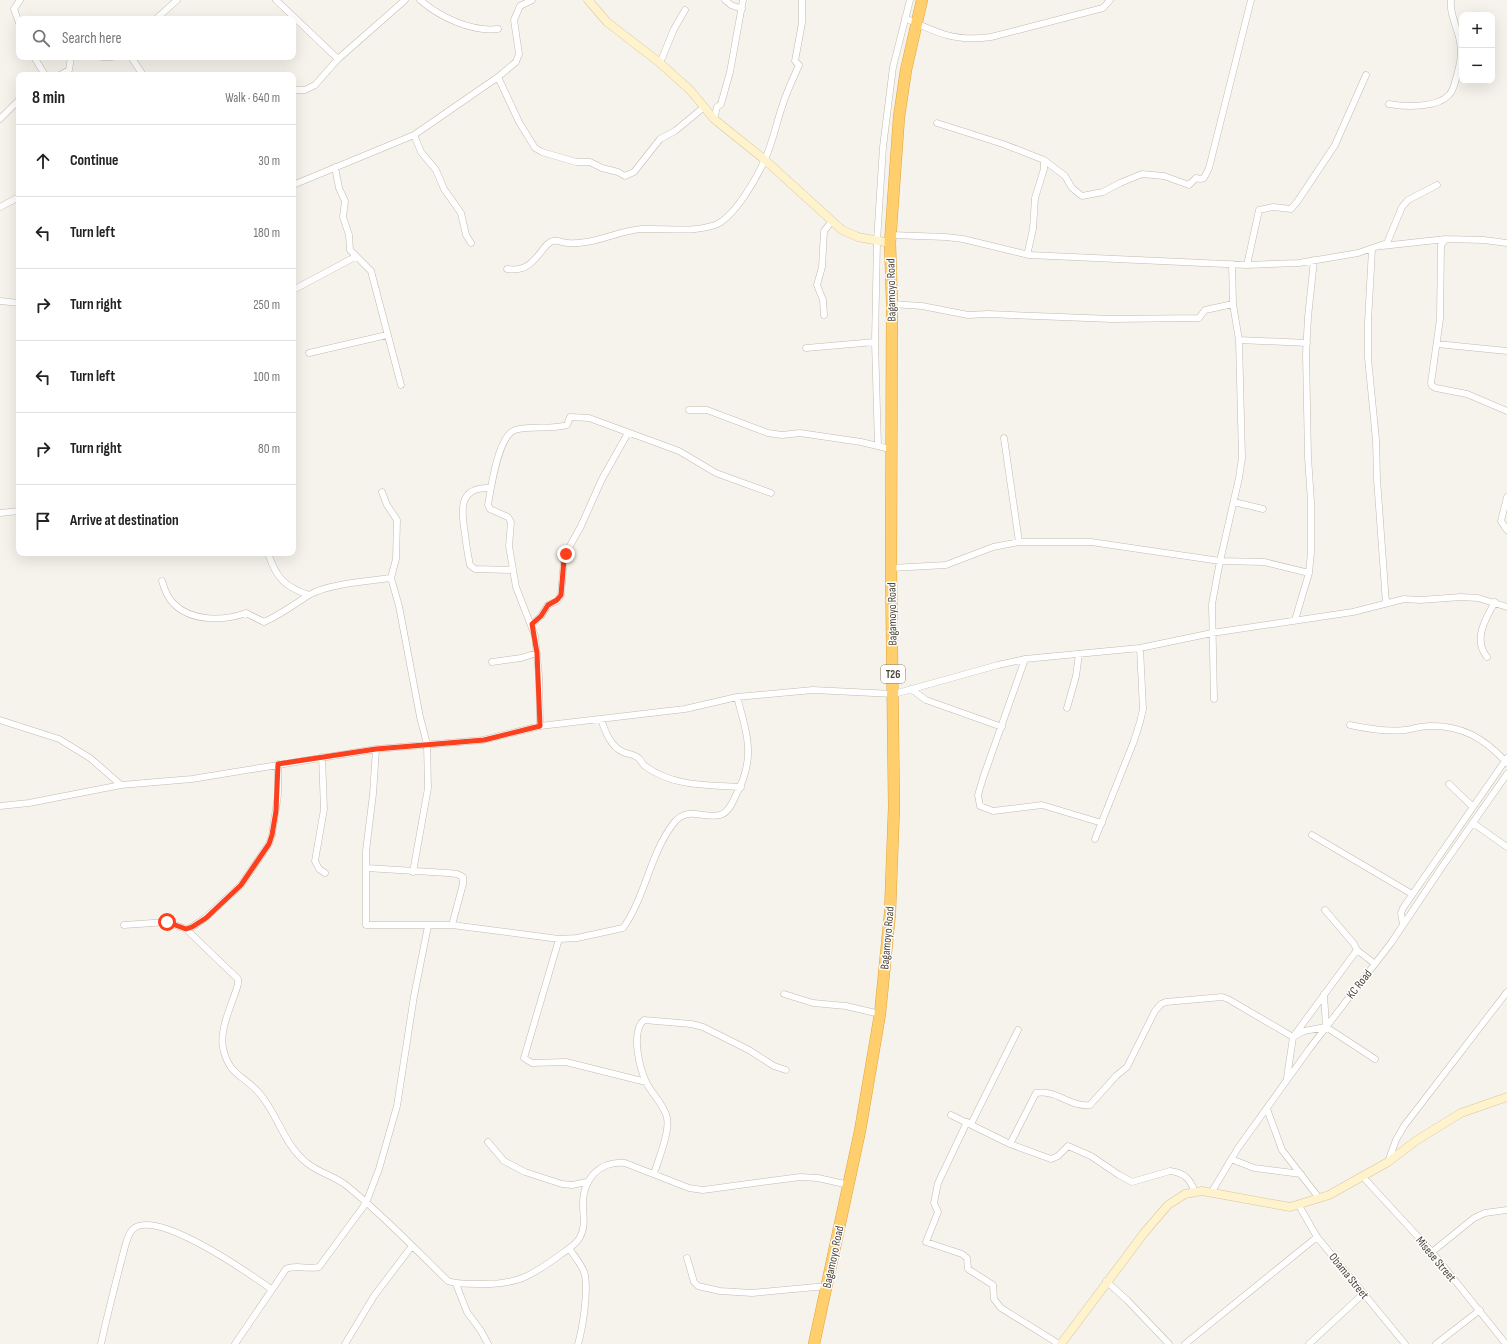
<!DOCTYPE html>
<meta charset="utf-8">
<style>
body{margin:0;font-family:"Sofia Sans Condensed",sans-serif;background:#f6f6f6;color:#222}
.controls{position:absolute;right:12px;top:12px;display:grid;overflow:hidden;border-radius:8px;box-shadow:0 4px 16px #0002}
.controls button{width:36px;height:36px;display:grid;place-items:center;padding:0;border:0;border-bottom:1px solid #e0e0e0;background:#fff;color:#222;font:20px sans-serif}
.stop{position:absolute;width:12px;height:12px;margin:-9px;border:3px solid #fc3f1d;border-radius:50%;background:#fff}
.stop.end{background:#fc3f1d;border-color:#fff;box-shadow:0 1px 4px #0008}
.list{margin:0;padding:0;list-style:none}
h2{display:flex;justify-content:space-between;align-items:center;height:52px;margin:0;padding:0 16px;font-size:17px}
h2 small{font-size:13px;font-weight:400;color:#767676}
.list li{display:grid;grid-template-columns:26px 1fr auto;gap:12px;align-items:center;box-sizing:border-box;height:72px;padding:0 16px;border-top:1px solid #e0e0e0}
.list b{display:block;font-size:15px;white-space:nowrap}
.list em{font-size:13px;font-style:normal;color:#767676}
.icon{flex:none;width:22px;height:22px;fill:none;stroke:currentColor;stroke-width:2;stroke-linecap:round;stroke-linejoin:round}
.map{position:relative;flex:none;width:1507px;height:1344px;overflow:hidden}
.search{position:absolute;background:#fff;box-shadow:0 4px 16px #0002;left:16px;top:16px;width:280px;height:44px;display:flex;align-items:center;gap:10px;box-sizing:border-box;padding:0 14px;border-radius:8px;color:#767676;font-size:15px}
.panel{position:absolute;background:#fff;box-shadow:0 4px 16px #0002;left:16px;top:72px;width:280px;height:484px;border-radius:8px}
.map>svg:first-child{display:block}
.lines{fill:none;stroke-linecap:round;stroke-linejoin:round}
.street-casing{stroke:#c2bbae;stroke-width:7}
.secondary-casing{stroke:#d6c79b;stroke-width:9}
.highway-casing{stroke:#e0a43c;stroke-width:12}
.street{stroke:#fff;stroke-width:6}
.secondary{stroke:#fff3cd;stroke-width:8}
.highway{stroke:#ffcf6e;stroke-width:11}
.route{stroke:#fc3f1d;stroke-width:5}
.labels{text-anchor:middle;stroke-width:3;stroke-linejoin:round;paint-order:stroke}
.shield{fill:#fff;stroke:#817c74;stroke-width:1}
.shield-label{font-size:11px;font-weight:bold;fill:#4b4439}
.street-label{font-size:12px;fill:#4b4439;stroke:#fff}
</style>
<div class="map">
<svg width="1507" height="1344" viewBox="0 0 1507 1344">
<rect width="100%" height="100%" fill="#f6f3ec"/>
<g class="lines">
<defs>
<path id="street" d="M276,0L338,59
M420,0C440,17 471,32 498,29
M725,0L731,5L742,9
M1251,0L1209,168L1204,178L1200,179L1196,178L1189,185L1164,176L1142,174L1120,183L1103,192L1082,196L1072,188L1065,176L1044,160V169L1035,198L1033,229L1028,251L1029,255L1247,265L1299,263L1358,253L1387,243L1402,207L1408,200L1437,185
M905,18C937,33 956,42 991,37L1103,8L1110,0
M156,19L177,0
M19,23L14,9L20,0
M34,57L45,75
M102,57H112
M131,57L143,75
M660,63L674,29L685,10
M60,75L69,70L71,57
M498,77L519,122L535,148L542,152L576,162H590L602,168L618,172L625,176L634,172L660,139L675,131L704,107
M293,90H305L315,85L338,59L405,0
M1389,104C1405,107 1437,108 1449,95C1454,90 1455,82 1457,75C1460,65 1462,53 1460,42C1458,28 1449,14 1451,0
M0,119L19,100
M714,119L717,107L721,104L730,72L743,0
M937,123L1003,144L1044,160
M414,135L421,152L436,170L444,189L461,213L466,235L471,243
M335,167L339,188L345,201L343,217L349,235L350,250L371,271L401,385
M293,185L414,135L498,77L516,62L519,54L514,20L520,6L532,0
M0,207L19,197
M891,235L946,237L963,239L1029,255
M1507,243L1484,240L1446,239L1441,245L1440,319L1431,383L1432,386L1436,388L1467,394L1507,411
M1382,246L1446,239
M1372,249L1368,322V358L1376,440L1377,479L1386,603
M1247,265L1259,210L1273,207L1291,209L1297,202L1335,145L1366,75
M507,269C536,274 541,243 553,241C558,240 563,243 568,243C574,244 580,243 586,242C605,239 624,230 642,229C667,228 691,233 715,225C734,218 757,178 765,159C773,142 776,124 782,107C786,93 793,79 799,65L795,61L802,23V0
M293,290L355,257
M0,301L19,303
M892,304L922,306L968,315L988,314L1112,319L1199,318L1205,310L1233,304
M824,315L823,300L817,285L822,267L824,231L832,221
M1239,340L1307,343
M1437,344L1507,351
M806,348L875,342
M309,353L387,335
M689,410H707L768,433L782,435L800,433L861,442L890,449
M1004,438L1019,542
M878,446L875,342L877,241L883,147L893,67L910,0
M491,488C458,486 461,510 465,534C466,544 468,555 470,565L475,569L513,570
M382,492L387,505L397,520L396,559L391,578L399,606L420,717L427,744L428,788L413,872
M1507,497L1501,521L1507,530
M1234,502L1263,509
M0,513L19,511
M268,553C276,578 285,587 309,595
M891,568L946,565L993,547L1019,542H1091L1220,561L1264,562L1309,573
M162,581C164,588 167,597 173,603C191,622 224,621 246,613L264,622C280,615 293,605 309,595C328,584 368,581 391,578
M1295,620L1309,573L1311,552V502L1308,457L1306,354L1308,317L1314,260
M532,624L541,616L548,605L557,601L561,595L564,559L566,553L581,526L602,479L628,433
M1487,657C1473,640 1485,619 1495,602
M1025,659L983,778L978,795L980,806L993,811L1042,805L1102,823
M492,662L521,658L537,653
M911,689L926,700L1002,727
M1214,699L1212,604L1220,561L1239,478L1242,458L1239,340L1233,304L1232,264
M1067,708L1076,676L1079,654
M601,719C605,731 610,746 623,752C627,754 633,754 637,757C641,759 642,764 645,766C673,787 709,785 741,787
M0,720L59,739L90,758L121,785
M1350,725C1368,729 1386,732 1405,730C1413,729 1421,726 1429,726C1463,725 1485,739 1507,763
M540,726L539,676L535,636L516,587L509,546L511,522L508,517L490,509L488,505C491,488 498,436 515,430C531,425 551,430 567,425L570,417L589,418L679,451L716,473L771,493
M376,749L373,794L366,851V925H452L559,939L577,938L623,928C645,898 650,854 673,824C687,805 702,819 720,815C728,813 732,804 735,797C756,759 748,737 737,697
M322,757L324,809L315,861L319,869L325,873
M1449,784L1473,807
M0,806L29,803L121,785L192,779L376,749L483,740L540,726L685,709L737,697L813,690L894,694L998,665L1025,659L1140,648L1212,633L1353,612L1404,599L1420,600L1461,597L1478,598L1507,607
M1473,823L1507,847
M1312,835L1412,894
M1095,839L1134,741L1140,722L1143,709L1140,648
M366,868L448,873L457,874L463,877V884L452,925
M1325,910L1354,944L1357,950L1375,964
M124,925L167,922L186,929L192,927L205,918L241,885L269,844L272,835L278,795V764
M1403,925L1401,913L1403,908L1507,758
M186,929L238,979V984C233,1003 219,1028 223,1048C229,1076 244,1075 260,1094C278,1115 284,1145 307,1163C319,1173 335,1176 347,1186C383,1215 415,1249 448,1281C458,1285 468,1283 478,1284C516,1285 530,1277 560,1255C567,1250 576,1245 580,1237C586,1227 583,1215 583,1204C583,1179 599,1161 625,1163L689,1188L703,1190L800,1177L818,1178L849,1185
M559,939L524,1058L532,1063L566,1062L646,1082
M784,994L813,1003L846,1006L880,1014
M1324,994L1326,1027
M1287,1078L1293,1037L1357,950
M1267,1109L1282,1150L1319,1198
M951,1115L1010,1144L1051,1159L1058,1156L1068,1146L1091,1156L1119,1175L1132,1182L1170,1171C1185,1173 1190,1179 1195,1192
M967,1122L938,1183L934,1203L938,1212L926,1242L962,1254L967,1258L968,1269L993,1285L994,1299L1001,1308L1059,1344
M971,1124L1018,1030
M488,1142L504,1161L525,1172L562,1184L572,1185L587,1182
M1010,1144L1036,1093C1055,1089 1072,1108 1090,1105L1116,1076L1127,1067L1155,1011L1161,1004L1166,1002L1222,997L1228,999L1293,1037L1304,1031L1326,1027L1375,1059
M1231,1159L1254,1168L1301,1174
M1388,1162L1396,1140L1404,1126L1507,992
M654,1174C658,1160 670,1132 667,1118C665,1106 653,1095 647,1084C640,1070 630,1032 644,1020L691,1024L703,1027L749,1050L774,1066L786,1070
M1363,1177L1432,1252L1506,1344
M1211,1193L1238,1148L1310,1048L1391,943L1444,864L1507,774
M1298,1204L1317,1237L1405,1344
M569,1248C574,1256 583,1266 585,1275C588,1293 583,1327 578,1344
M1432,1252L1474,1218L1485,1213L1507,1210
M687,1258L694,1282L698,1286L720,1291L752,1293L827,1286
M1106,1281L1127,1300L1169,1344
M456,1284L467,1312L481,1331L488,1344
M101,1344C107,1316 114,1289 121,1262C124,1252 126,1237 132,1230C154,1206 250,1274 271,1289
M235,1344L286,1269C296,1264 308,1270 319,1267L366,1203L379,1169L397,1106L414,996L428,926
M345,1344L374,1296L412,1246
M1185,1344L1317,1237
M1309,1344L1363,1294
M1436,1344L1480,1310"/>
<path id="secondary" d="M588,0L607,22L660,63L690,90L714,119L765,160L842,230L858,237L890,243
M1061,1344L1144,1233L1168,1205L1185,1194L1202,1191L1290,1207L1329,1195L1388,1162L1417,1140L1461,1113L1507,1097"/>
<path id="highway" d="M814,1344L860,1131L880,1014L890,913L894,807L891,568L892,304L890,243L899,117L906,70L922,0"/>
</defs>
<use href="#street" class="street-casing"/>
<use href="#secondary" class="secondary-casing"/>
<use href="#highway" class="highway-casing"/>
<use href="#street" class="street"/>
<use href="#secondary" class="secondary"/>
<use href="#highway" class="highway"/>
</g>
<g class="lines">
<path class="route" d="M167,922L186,929L192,927L206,918L241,885L269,844L272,835L276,811L278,764L376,749L484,740L540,726L537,653L532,624L541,616L548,605L557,600L561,595L564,559L566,554"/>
</g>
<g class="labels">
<rect class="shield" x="881" y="665" width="24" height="18" rx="3"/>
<g class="shield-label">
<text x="893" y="678">T26</text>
</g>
<g class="street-label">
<text transform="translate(891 290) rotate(-91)" y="4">Bagamoyo Road</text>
<text transform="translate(892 614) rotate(-91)" y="4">Bagamoyo Road</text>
<text transform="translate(887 938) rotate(-85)" y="4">Bagamoyo Road</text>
<text transform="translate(1359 984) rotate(-52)" y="4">KC Road</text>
<text transform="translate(833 1257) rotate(-78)" y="4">Bagamoyo Road</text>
<text transform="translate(1436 1259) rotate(50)" y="4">Misese Street</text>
<text transform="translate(1349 1276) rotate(51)" y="4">Obama Street</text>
</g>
</g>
</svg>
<div class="controls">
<button>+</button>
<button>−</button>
</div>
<div class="stop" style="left:167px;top:922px"></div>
<div class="stop end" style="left:566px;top:554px"></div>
<div class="search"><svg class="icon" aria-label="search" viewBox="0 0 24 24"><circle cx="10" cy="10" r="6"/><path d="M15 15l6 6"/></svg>Search here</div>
<section class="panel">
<h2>8 min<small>Walk · 640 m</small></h2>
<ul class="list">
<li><svg class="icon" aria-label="ahead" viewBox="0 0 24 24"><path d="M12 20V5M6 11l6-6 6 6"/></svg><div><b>Continue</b></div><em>30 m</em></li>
<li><svg class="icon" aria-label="left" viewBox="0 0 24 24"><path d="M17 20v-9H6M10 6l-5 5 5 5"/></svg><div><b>Turn left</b></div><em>180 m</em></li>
<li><svg class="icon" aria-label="right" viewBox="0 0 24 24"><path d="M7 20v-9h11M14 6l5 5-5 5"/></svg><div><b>Turn right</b></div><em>250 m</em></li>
<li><svg class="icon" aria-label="left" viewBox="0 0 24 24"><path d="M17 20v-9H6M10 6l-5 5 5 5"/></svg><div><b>Turn left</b></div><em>100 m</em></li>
<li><svg class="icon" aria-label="right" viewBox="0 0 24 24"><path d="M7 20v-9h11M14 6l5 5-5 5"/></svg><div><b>Turn right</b></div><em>80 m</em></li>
<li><svg class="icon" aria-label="arrive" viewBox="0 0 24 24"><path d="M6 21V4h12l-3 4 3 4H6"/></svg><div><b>Arrive at destination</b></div></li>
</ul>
</section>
</div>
